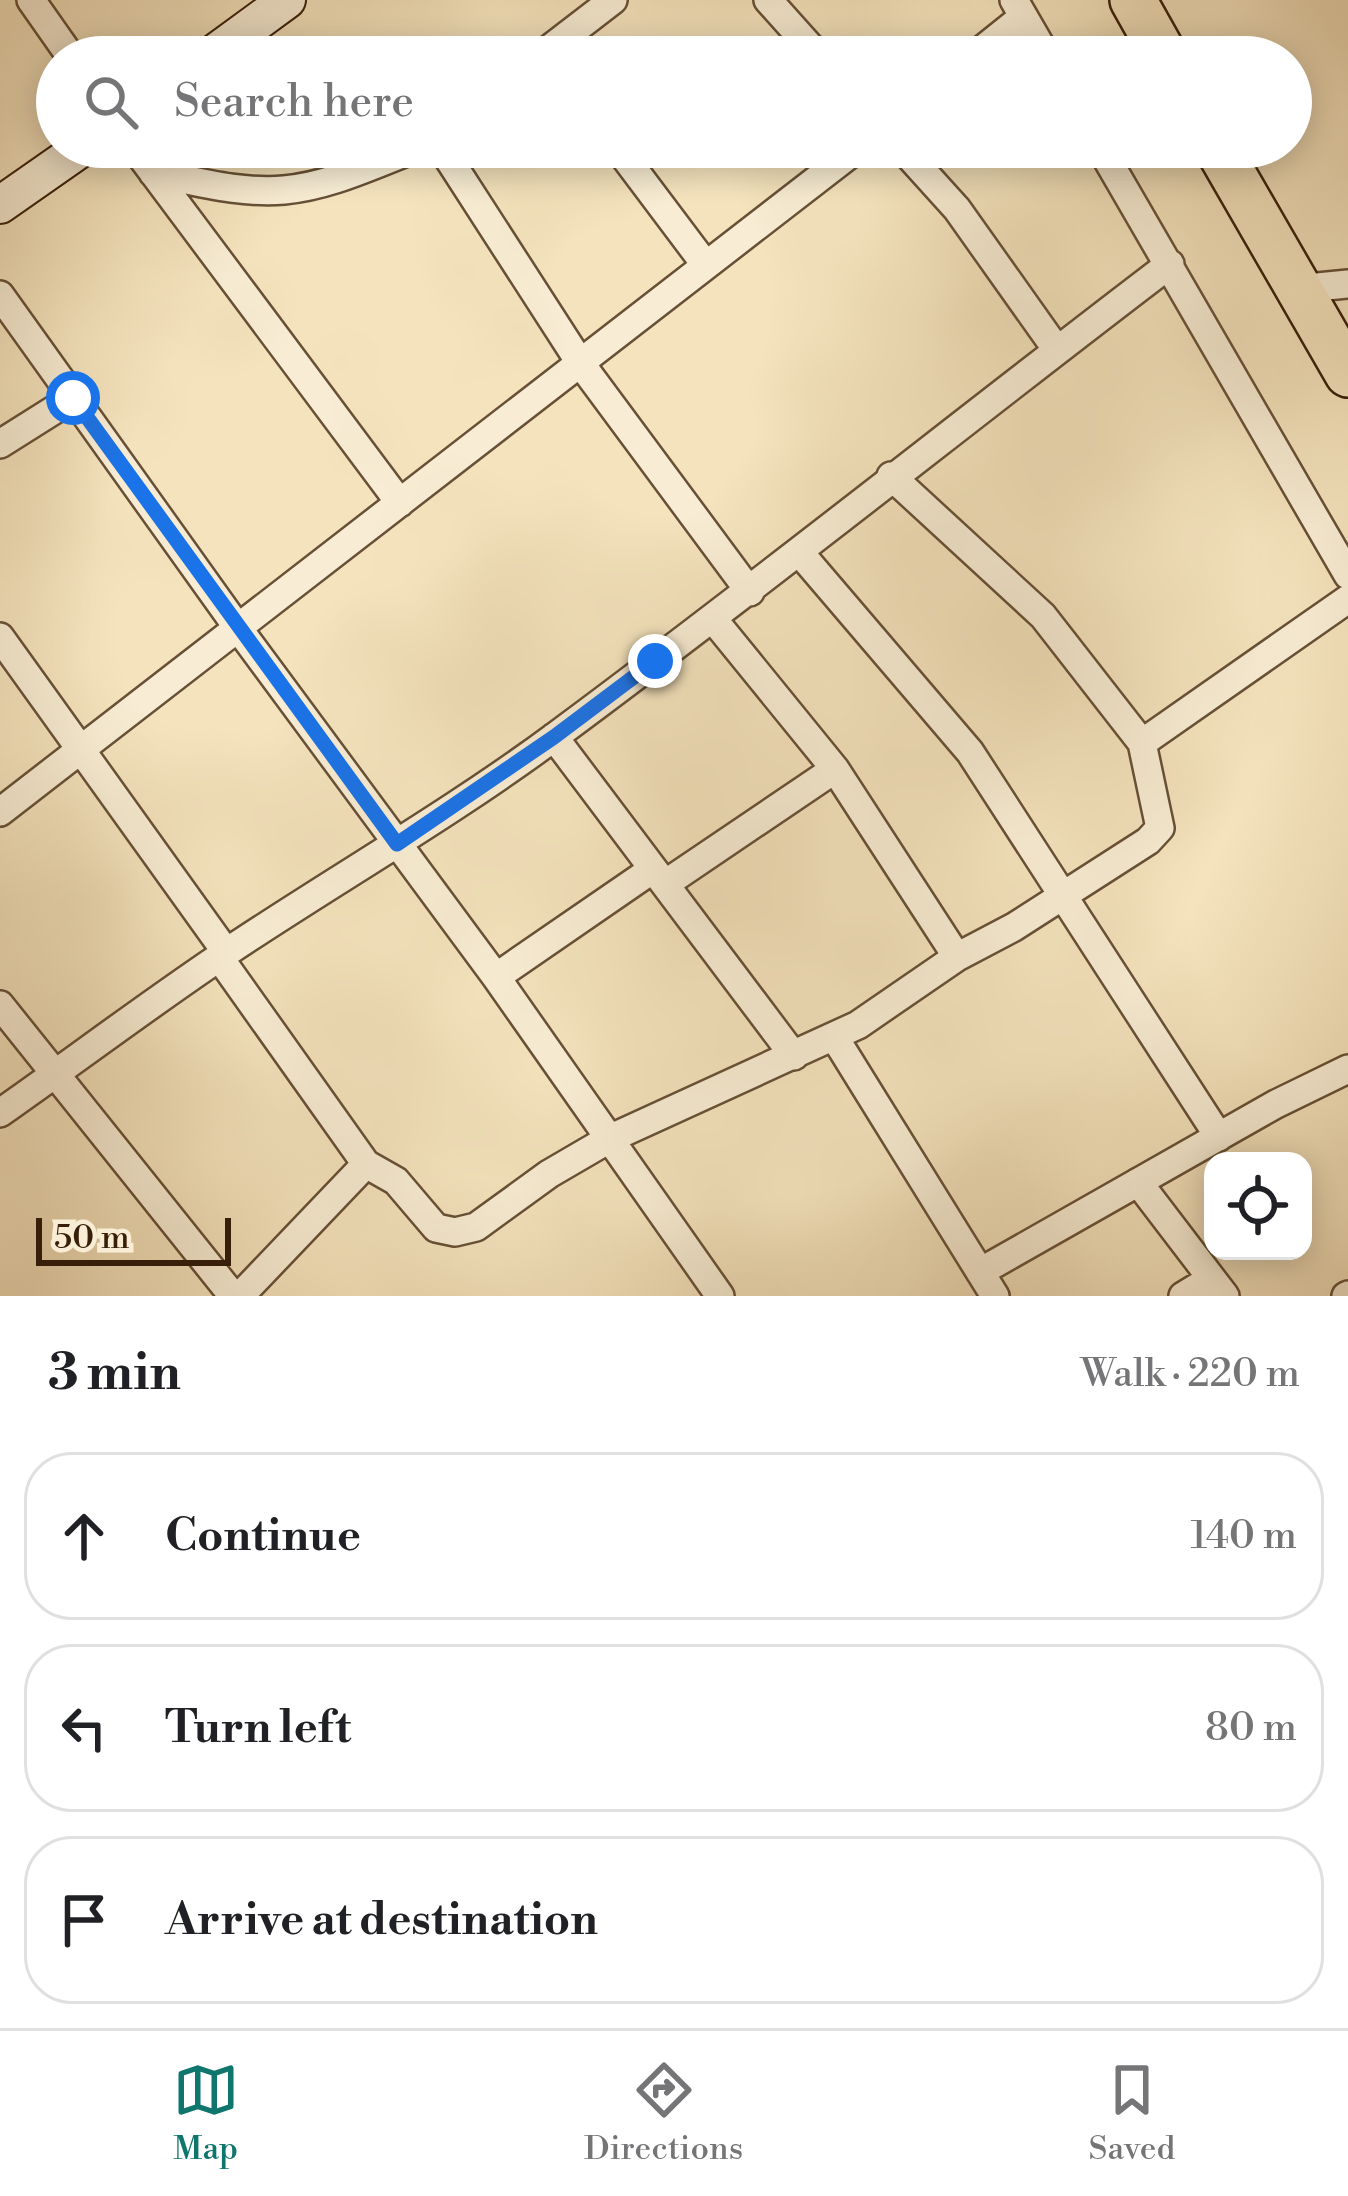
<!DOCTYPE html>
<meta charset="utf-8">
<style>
body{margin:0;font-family:"Libre Bodoni",serif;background:#f2f2f2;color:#202124}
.controls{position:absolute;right:36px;bottom:36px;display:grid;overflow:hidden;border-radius:24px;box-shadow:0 6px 30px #0003}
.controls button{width:108px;height:108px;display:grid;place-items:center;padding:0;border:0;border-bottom:3px solid #e0e0e0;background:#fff;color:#202124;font:60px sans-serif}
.scale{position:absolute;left:36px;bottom:30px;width:195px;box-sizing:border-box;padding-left:12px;border:6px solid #381f09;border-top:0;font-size:33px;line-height:42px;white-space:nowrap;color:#381f09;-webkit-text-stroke:9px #f8edd4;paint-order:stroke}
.stop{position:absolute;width:36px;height:36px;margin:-27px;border:9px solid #1a73e8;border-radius:50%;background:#fff}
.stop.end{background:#1a73e8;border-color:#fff;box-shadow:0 3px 12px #0008}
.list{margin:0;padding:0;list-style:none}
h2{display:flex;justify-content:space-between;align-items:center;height:156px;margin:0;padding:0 48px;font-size:51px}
h2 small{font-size:39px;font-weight:400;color:#757577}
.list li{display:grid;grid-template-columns:78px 1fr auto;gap:36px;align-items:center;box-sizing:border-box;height:168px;margin:0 24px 24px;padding:0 24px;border:3px solid #e0e0e0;border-radius:48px}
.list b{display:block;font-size:45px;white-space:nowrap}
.list em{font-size:39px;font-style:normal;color:#757577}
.icon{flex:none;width:66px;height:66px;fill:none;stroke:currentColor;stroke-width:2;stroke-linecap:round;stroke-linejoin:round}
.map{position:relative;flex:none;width:1348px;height:1296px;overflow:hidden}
.search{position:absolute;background:#fff;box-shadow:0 6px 30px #0003;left:36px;right:36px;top:36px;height:132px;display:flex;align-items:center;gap:30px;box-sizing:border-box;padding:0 42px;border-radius:66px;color:#757577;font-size:45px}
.sheet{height:732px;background:#fff}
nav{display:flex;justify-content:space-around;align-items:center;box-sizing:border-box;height:168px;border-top:3px solid #e0e0e0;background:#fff;font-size:33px;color:#757577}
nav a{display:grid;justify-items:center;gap:6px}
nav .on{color:#0f766e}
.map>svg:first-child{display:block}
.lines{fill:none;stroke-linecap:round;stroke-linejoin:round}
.minor-casing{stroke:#675036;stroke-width:32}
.secondary-casing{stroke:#381f09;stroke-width:40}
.trunk-casing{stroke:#381f09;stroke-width:50}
.minor{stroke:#f8edd4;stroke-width:27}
.secondary{stroke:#f8edd4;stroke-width:36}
.trunk{stroke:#f4e3bd;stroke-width:45}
.route{stroke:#1a73e8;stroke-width:15}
</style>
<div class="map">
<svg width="1348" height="1296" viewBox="0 0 1348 1296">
<rect width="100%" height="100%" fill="#f4e3bd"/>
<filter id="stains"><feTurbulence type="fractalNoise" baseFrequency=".00167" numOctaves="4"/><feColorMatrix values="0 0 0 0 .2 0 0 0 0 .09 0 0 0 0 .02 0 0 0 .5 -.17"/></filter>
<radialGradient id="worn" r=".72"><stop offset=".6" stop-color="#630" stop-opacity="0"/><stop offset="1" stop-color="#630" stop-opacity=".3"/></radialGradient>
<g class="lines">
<defs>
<path id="minor" d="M31,0L71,57
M768,0L819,57
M1014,0L1047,57
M539,57L613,0
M973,57L1023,17
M134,147L400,503
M441,147L581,364L750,592
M617,147L705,264
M901,147L957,209L1057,350
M1100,147L1348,575
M153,173C195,181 241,194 284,190C331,186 376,163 420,147
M1297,289L1348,284
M0,295L238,628L496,977L720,1296
M0,444L73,398
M800,553L970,752L1219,1137
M713,619L835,769L957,957
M0,637L226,952
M554,737L794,1056
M1142,743L1348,599
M0,812L859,147
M665,884L835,769
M219,957L366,1164L396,1181L436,1228L455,1232L476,1227L549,1174L609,1139L858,1025L957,957L1014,927L1148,841L1160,828L1142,743L1043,616L891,476
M496,977L653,869
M0,1005L233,1296
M835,1038L995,1296
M0,1113C77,1059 152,1002 230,950C338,878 452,813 557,735C764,582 965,420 1170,264
M1138,1182L1225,1296
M980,1272L1276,1104L1348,1069
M240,1296L366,1164
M1183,1296L1211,1279
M1346,1296L1348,1295"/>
<path id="secondary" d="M209,57L287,0
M0,205L83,147"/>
<path id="trunk" d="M1133,0L1165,57
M1217,147L1348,374"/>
</defs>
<use href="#minor" class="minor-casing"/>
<use href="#secondary" class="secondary-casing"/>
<use href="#trunk" class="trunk-casing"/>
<use href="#minor" class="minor"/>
<use href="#secondary" class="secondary"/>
<use href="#trunk" class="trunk"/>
</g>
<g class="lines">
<path class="route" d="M73,398L397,844L554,737L655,661"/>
</g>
<rect width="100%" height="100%" filter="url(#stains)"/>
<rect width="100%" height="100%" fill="url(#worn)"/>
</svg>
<div class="controls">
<button><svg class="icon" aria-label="locate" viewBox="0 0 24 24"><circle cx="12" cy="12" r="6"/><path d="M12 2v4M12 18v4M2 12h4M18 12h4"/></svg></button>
</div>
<div class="scale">50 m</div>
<div class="stop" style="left:73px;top:398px"></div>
<div class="stop end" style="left:655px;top:661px"></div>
<div class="search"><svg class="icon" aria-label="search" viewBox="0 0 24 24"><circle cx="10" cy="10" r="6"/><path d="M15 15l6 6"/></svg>Search here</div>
</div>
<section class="sheet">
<h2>3 min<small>Walk · 220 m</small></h2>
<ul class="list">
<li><svg class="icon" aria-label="ahead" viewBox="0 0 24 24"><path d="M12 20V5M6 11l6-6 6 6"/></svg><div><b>Continue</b></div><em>140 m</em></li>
<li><svg class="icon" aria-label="left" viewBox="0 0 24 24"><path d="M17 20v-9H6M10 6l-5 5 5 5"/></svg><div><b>Turn left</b></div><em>80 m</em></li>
<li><svg class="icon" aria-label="arrive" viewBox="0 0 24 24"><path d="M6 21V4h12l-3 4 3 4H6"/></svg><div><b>Arrive at destination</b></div></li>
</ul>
</section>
<nav>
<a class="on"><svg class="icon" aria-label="map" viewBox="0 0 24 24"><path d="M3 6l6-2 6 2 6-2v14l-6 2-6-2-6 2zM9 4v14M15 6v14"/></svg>Map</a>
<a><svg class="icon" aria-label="directions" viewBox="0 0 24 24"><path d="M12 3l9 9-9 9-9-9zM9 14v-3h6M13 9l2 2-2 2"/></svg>Directions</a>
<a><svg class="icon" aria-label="saved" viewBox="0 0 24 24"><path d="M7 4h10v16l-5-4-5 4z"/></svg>Saved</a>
</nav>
